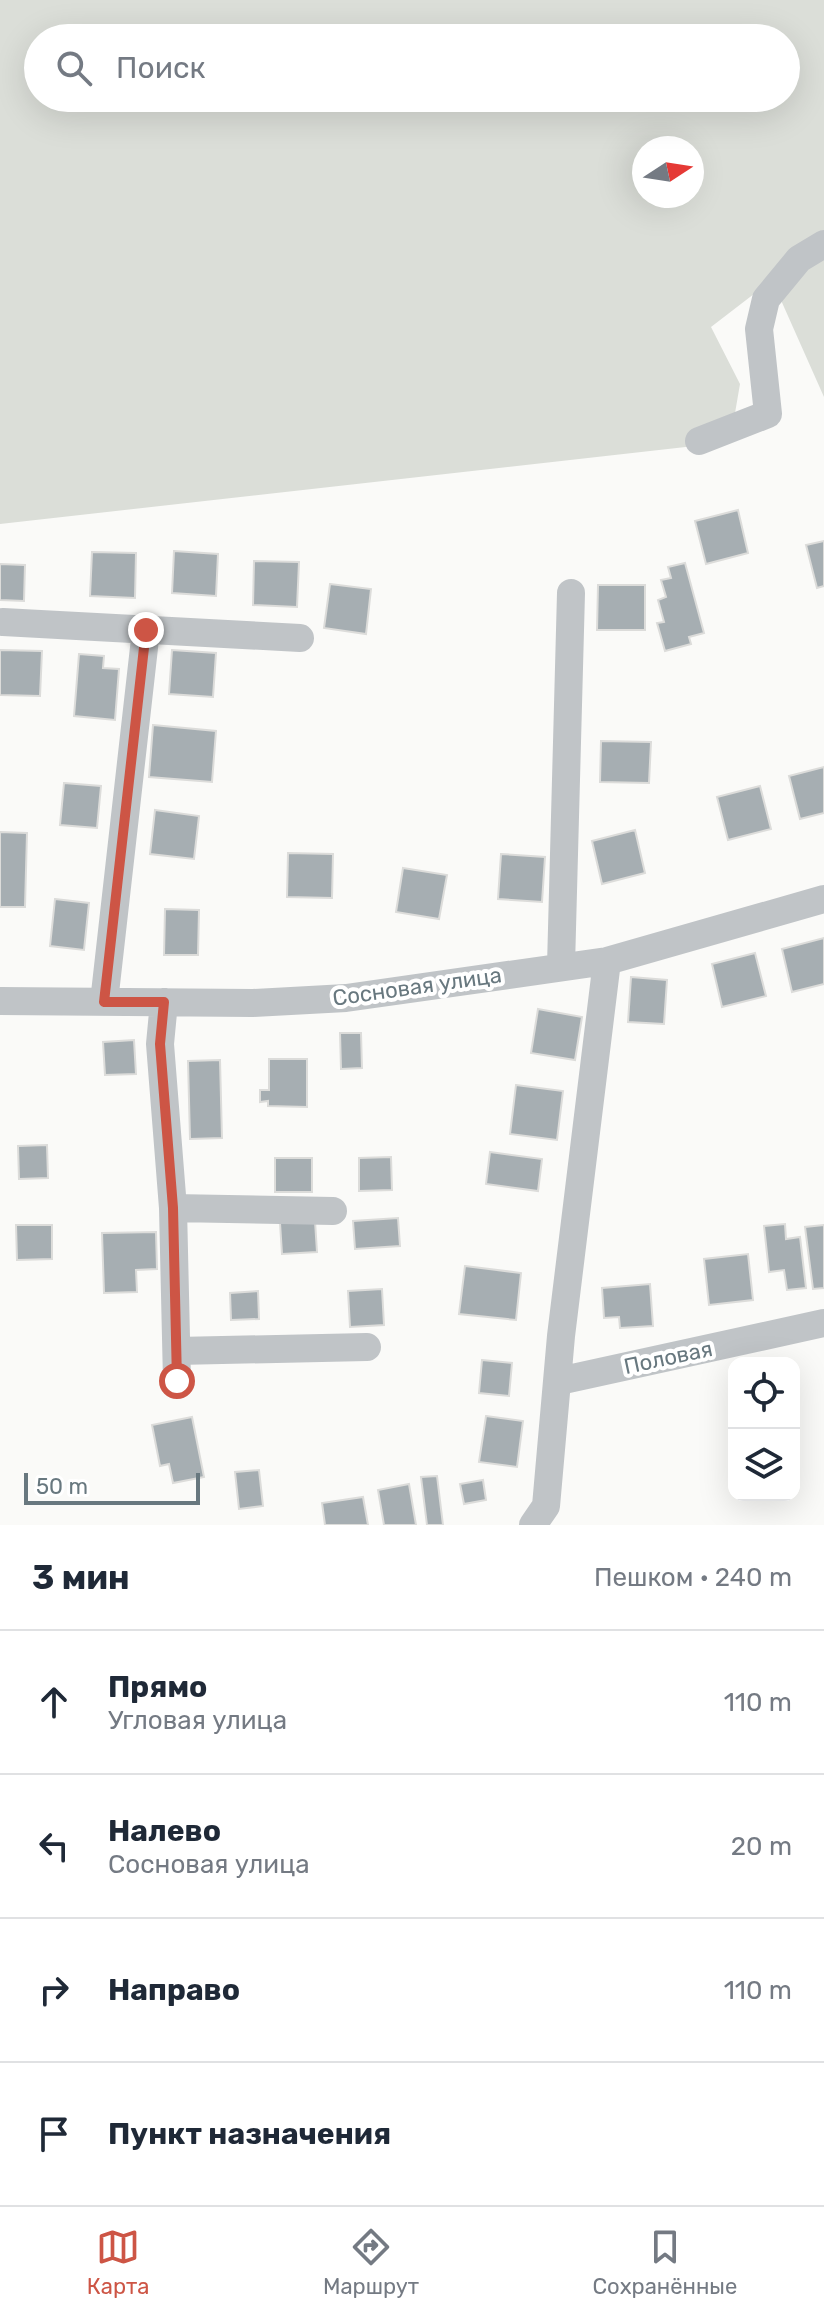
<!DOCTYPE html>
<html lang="ru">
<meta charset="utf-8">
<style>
body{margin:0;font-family:Rubik,sans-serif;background:#f2f2f3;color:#1f2937}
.controls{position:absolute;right:24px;bottom:24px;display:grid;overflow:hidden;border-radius:16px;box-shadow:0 8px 32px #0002}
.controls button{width:72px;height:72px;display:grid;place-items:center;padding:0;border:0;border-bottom:2px solid #e0e1e3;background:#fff;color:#1f2937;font:40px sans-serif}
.compass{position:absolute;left:632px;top:136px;width:72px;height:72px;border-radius:50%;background:#fff;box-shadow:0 8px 32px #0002;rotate:78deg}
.scale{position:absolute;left:24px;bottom:20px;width:176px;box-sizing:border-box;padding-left:8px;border:4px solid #68787f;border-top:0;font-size:22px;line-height:28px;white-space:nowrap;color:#68787f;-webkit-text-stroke:6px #fff;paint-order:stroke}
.stop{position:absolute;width:24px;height:24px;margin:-18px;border:6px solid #cd5545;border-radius:50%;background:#fff}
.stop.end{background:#cd5545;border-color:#fff;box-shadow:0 2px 8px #0008}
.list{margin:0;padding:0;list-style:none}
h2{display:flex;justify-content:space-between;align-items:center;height:104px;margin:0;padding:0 32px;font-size:34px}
h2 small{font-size:26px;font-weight:400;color:#747a83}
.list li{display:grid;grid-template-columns:52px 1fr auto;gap:24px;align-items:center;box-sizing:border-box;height:144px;padding:0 32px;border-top:2px solid #e0e1e3}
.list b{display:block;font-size:30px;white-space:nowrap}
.list p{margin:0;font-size:26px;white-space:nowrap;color:#747a83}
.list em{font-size:26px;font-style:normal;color:#747a83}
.icon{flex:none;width:44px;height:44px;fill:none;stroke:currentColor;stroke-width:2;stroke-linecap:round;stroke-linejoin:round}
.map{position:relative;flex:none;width:824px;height:1525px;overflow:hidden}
.search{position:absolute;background:#fff;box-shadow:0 8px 32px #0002;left:24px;right:24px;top:24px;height:88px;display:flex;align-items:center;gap:20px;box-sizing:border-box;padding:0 28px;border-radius:44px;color:#747a83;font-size:30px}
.sheet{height:680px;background:#fff}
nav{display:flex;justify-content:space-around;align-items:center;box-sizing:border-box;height:112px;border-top:2px solid #e0e1e3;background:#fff;font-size:22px;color:#747a83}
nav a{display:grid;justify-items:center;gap:4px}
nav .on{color:#cd5545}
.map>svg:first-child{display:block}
.green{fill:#dbded8;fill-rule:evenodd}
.building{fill:#a6aeb2;stroke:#dcdcda;stroke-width:2}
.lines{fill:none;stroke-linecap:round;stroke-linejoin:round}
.minor{stroke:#c0c4c7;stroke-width:28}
.route{stroke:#cd5545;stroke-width:10}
.labels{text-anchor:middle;stroke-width:8;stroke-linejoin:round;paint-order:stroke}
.street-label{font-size:22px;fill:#68787f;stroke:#fff}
</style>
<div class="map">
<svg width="824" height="1525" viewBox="0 0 824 1525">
<rect width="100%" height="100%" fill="#fafaf8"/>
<path class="green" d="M0,0H824V397L772,280L711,327L740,384L730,442L0,524ZM38,38H786V98H38ZM644,148H692V196H644Z"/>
<path class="building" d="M738,510L748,553L706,564L695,521Z
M824,541V586L817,588L806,545Z
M174,551L218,554L216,596L172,593Z
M92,552L136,553L135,598L90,596Z
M254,561L299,562L297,607L253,605Z
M685,563L704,633L689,637L691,644L665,651L657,623L664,622L658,600L666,597L661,580L671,578L668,567Z
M0,564L25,565L24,601L0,600Z
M330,584L371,589L366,634L324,628Z
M598,585H645V630H597Z
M0,650L42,651L40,696L0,695Z
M172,650L216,653L213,697L169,694Z
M79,654L104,656L103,668L119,669L115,720L74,716Z
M153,725L216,731L212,782L149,777Z
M601,741L651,742L649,783L600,782Z
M824,767V813L800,819L789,776Z
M64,783L101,786L97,828L60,825Z
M760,786L771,829L728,840L717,797Z
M155,810L199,816L194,859L150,854Z
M635,830L645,873L602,884L592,841Z
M0,832L27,833L25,907H0Z
M288,853L333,854L332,898L287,897Z
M501,854L545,857L542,902L498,899Z
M403,868L447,875L439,919L396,912Z
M55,899L89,903L84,950L50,946Z
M165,909L199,910L198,955H164Z
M824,938V984L792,992L782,949Z
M755,953L766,996L722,1007L712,964Z
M631,977L667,980L664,1024L628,1022Z
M538,1009L582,1017L575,1060L531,1053Z
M340,1033H361L362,1068L341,1069Z
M134,1040L136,1074L105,1075L103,1042Z
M269,1059H307V1107L268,1106V1101L260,1102V1090H269Z
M220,1060L222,1138L190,1139L188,1061Z
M516,1085L563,1091L557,1140L510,1134Z
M47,1145L48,1178L19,1179L18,1146Z
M490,1152L542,1159L538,1191L486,1184Z
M391,1157L392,1190L359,1191V1158Z
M275,1158H312V1192H275Z
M398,1218L400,1246L355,1249L353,1221Z
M315,1221L317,1252L282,1254L280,1223Z
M785,1224L786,1239L800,1237L806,1288L787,1290L784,1270L769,1272L764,1226Z
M16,1225H52V1259L17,1260Z
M824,1225V1288L813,1289L805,1227Z
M156,1232L157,1269L136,1270L137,1292L104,1293L102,1233Z
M748,1254L753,1300L709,1305L704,1259Z
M465,1266L521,1273L516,1320L459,1314Z
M650,1284L653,1326L620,1328L619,1317L604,1318L602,1288Z
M382,1289L384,1325L350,1327L348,1291Z
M258,1291L259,1319L231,1320L230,1293Z
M482,1360L512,1363L509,1396L479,1393Z
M486,1416L523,1421L517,1467L479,1462Z
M192,1417L204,1477L173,1483L169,1464L160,1466L152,1425Z
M259,1470L263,1506L239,1509L235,1472Z
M437,1476L443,1525H427L421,1477Z
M483,1480L486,1500L464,1504L460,1484Z
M409,1484L416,1525H384L378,1490Z
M363,1497L368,1525H325L322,1503Z"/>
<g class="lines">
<path class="minor" d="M699,441L768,414L759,329L766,299L799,259L824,244
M3,622L300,638
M561,966L571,593
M0,1001L253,1003L346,998L607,961L824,899
M104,1002L146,630
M164,1002L160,1044L173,1208L177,1381
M173,1208L333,1211
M177,1351L367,1347
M559,1381L824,1323
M533,1525L546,1506L561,1336L607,961"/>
</g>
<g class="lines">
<path class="route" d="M146,630L104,1002H164L160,1044L173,1208L177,1381"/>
</g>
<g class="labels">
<g class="street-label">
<text transform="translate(417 986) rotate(-8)" y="8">Сосновая улица</text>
<text transform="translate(668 1357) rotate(-12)" y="8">Половая</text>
</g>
</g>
</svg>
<div class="controls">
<button><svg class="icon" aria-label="locate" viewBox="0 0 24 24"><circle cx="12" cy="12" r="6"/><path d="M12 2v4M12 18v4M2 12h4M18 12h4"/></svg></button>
<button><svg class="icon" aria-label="layers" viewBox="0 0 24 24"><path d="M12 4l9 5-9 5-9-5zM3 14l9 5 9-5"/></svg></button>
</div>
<svg class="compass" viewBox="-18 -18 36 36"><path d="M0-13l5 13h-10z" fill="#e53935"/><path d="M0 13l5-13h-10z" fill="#747a83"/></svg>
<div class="scale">50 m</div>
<div class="stop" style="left:177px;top:1381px"></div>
<div class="stop end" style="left:146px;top:630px"></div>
<div class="search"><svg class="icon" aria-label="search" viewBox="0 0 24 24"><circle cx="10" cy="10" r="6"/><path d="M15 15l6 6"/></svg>Поиск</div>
</div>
<section class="sheet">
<h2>3 мин<small>Пешком · 240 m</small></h2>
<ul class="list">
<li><svg class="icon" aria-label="ahead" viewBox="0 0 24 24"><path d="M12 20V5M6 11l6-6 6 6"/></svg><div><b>Прямо</b><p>Угловая улица</p></div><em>110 m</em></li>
<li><svg class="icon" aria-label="left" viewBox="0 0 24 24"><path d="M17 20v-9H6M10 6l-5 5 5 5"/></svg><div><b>Налево</b><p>Сосновая улица</p></div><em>20 m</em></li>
<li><svg class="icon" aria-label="right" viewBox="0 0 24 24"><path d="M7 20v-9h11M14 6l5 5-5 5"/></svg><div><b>Направо</b></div><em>110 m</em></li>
<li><svg class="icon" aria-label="arrive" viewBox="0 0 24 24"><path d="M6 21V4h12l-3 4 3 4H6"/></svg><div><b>Пункт назначения</b></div></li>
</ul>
</section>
<nav>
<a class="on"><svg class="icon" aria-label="map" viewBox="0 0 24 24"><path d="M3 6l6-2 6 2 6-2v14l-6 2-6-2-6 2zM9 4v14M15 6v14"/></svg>Карта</a>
<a><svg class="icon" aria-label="directions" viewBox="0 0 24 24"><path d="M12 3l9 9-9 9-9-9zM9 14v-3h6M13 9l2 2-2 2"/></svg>Маршрут</a>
<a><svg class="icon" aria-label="saved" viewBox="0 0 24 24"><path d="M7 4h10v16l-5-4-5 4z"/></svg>Сохранённые</a>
</nav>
